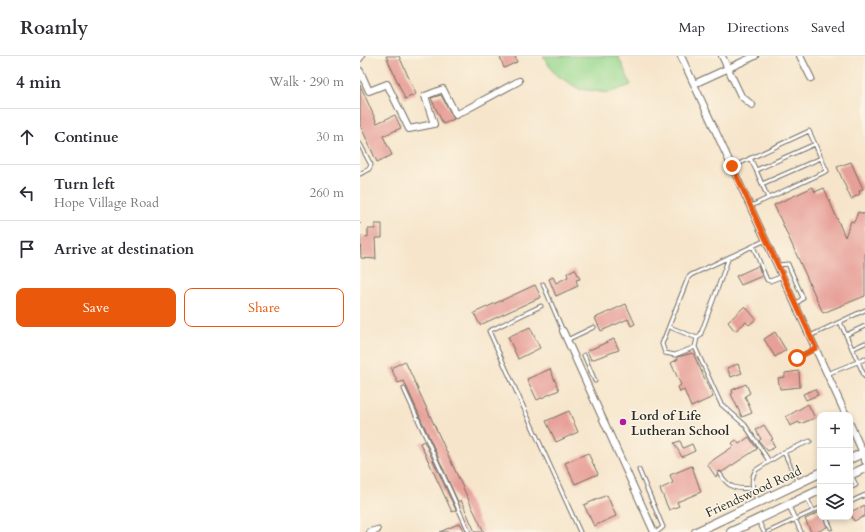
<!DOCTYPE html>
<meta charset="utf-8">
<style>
body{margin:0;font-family:Cardo,serif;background:#f7f7f7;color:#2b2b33}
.controls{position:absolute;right:12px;bottom:12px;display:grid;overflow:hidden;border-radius:8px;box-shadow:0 2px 6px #0003}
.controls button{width:36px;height:36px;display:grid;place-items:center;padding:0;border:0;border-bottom:1px solid #e1e1e2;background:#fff;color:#2b2b33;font:20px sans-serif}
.stop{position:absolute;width:12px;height:12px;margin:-9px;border:3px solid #ea580c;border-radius:50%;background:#fff}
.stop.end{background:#ea580c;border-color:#fff;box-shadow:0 1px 4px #0008}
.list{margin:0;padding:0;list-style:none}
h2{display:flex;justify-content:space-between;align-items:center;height:52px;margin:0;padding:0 16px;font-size:17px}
h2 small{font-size:13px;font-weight:400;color:#7c7c81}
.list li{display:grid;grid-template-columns:26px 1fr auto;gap:12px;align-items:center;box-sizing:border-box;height:56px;padding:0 16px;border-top:1px solid #e1e1e2}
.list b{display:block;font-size:15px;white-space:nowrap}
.list p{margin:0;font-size:13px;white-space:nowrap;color:#7c7c81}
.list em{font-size:13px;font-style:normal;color:#7c7c81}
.actions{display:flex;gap:8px;padding:12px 16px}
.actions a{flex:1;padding:9px 0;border:1px solid #ea580c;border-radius:8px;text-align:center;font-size:14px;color:#ea580c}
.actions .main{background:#ea580c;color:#fff}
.icon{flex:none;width:22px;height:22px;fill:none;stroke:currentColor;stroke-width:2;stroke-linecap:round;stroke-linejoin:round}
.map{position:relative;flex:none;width:505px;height:476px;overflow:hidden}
header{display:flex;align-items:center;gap:24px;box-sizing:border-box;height:56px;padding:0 20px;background:#fff;border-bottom:1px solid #e1e1e2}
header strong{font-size:19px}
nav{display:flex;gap:22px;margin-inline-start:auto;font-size:14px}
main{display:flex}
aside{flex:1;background:#fff}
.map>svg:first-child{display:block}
.green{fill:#96d88f;stroke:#60825d}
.building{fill:#e7a099}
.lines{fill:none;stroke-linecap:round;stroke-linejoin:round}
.service-casing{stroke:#726c63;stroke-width:5}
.minor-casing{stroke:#726c63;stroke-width:8}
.secondary-casing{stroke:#726c63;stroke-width:10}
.path{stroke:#726c63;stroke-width:1;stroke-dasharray:3 3;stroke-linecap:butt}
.service{stroke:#fff;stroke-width:3}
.minor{stroke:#fff;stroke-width:6}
.secondary{stroke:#fff;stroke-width:8}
.route{stroke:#ea580c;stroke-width:5}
.poi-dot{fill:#b5179e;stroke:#fcf5e5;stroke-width:1.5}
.labels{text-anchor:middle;stroke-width:3;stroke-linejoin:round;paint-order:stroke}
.poi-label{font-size:13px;font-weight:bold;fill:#2b2b2b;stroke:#fcf5e5;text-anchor:start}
.street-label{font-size:13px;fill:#2b2b2b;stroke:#fcf5e5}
</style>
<header>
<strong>Roamly</strong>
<nav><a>Map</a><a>Directions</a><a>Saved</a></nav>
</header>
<main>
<aside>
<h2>4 min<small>Walk · 290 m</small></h2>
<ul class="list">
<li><svg class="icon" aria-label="ahead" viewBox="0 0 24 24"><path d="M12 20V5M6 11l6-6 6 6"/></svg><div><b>Continue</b></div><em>30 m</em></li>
<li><svg class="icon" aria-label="left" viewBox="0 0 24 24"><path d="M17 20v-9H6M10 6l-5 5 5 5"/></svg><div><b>Turn left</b><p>Hope Village Road</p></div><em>260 m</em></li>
<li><svg class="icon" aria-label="arrive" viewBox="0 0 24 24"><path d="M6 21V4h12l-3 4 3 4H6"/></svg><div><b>Arrive at destination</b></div></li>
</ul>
<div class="actions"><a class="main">Save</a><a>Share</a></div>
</aside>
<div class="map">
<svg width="505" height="476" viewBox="0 0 505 476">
<rect width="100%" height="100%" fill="#fcf5e5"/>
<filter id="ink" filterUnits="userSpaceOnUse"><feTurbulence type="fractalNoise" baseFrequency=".025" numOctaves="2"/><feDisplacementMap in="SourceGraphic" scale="8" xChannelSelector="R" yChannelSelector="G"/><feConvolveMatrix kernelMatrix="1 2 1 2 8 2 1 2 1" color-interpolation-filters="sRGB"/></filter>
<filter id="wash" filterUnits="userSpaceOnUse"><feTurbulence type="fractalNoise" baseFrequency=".012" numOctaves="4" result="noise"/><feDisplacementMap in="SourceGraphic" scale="16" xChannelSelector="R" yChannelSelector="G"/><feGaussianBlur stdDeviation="0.9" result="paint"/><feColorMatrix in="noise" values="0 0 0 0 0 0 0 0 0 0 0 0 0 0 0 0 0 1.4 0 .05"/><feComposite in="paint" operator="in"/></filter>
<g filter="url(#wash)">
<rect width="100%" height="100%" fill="#f6e5cb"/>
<path class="green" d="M183,0H258L271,29L248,37L219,33L195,18Z"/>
<g id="blocks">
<path class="building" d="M26,0H39L56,38L45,43Z
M142,0H155L157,6L144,12L140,1Z
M0,29L17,67L35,59L41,72L23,80L32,99L17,106L0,69Z
M81,39L94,63L83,68L71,42Z
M491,106L503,133L499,135L500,138L491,143L477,111Z
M453,131L455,136L464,132L485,181L491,165L494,166L498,156L505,158V240L463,257L414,149Z
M15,168H22V182H15L16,203L1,202L0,180L8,181V173H15Z
M398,210L402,220L381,229L376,220Z
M215,213L220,223L216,224L218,230L196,240L189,223L193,221L196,227L208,221L207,217Z
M175,229L181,241L120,269L114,257Z
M266,248L275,268L271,270L268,263L241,275L235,262Z
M385,250L396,263L389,269L386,266L375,275L368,266Z
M170,271L180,292L158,303L148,281Z
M415,276L426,294L415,301L404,283Z
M254,283L259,294L231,304L227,295Z
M333,297L353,341L331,351L324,334L320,336L318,331L321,329L311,307L318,303L317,301Z
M45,305L110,447L124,476H115L101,444L98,446L44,325L38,327L31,312Z
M378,308L382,317L371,321L367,312Z
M190,313L199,334L177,344L167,323Z
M439,315L440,331L420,333L418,322L425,321V317Z
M386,328L390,337L385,340L392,357L382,361L371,338L373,337L372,334Z
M455,333L458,339L446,344L443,338Z
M448,348L455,362L440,368L439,366L430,370L426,361Z
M209,355L218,376L196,386L186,365Z
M404,369L413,383L411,384L415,391L408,395L399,385L401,383L396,374Z
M389,381L397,393L362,416L359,415L356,421L347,408L374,390L372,387L376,384L379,388Z
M64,385L96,454L92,456L60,387Z
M320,385L323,392L332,388L335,395L322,401L314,387Z
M228,397L238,418L215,428L205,407Z
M332,410L341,436L317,446L319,450L309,454L300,433L313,427L310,419Z
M247,439L256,460L234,470L224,449Z
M505,449V460L494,465L490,456Z
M460,456V461H463L467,471L457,476H451L445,463Z
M100,467L105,476H80Z"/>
</g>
</g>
<g filter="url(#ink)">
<use href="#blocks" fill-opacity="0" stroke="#726c63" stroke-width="1"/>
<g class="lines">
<defs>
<path id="service" d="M0,88L11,109L9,113L0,118
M455,88L461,102
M390,102L396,114
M372,111L449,75L455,88L396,114L402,128L461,102L467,115L391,150
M402,128L408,142
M393,190L407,224L410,225L423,220
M369,201L340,280L337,282L312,272L309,270L328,222L331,219L406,184
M418,209L428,208L443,242L436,248
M183,228L203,275
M181,250L129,275L220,476
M480,266L505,321
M309,270L302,288L305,297L315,299L335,291
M486,279L505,270
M450,280L505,254
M337,282L335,291L361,348L385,369L409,405
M207,284L234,271
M492,293L505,287
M224,299L235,325
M437,302L456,292
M467,318L505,303
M44,333L109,476
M424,396L438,427
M279,414L303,471L297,476
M360,418C369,432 376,434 392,432
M490,432L496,429L491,419
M447,442L453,455
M398,445C393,435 389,424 396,414L424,396L450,385
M490,446L505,439
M429,450L441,476
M466,461L471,472
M398,464L404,476
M408,476L460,452"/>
<path id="minor" d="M321,0L486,359
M362,0L381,40L392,49
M440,0L451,22
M0,2L1,0
M0,15L9,35L27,28L49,73L74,68L65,40L83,33L96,59L159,25
M334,28L395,0
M203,275L294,476
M490,368L503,397L505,405
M10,476L17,474"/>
<path id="secondary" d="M490,403L505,396
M490,419L505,412
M336,476L460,417
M371,476L460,434"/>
</defs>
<use href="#service" class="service-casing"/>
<use href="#minor" class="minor-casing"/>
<use href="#secondary" class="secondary-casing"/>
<path class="path" d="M0,168L1,167"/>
<use href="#service" class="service"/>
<use href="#minor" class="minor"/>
<use href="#secondary" class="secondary"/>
</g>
</g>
<g class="lines" filter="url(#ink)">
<path class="route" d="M372,110L456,292L437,302"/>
</g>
<circle class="poi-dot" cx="263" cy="366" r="4"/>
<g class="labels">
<g class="poi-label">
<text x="271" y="364">Lord of Life<tspan x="271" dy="15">Lutheran School</tspan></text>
</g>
<g class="street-label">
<text transform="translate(393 435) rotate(-25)" y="5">Friendswood Road</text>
</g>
</g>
</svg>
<div class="controls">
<button>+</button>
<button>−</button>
<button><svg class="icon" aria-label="layers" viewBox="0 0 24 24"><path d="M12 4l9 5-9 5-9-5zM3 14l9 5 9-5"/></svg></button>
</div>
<div class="stop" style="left:437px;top:302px"></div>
<div class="stop end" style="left:372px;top:110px"></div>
</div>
</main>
